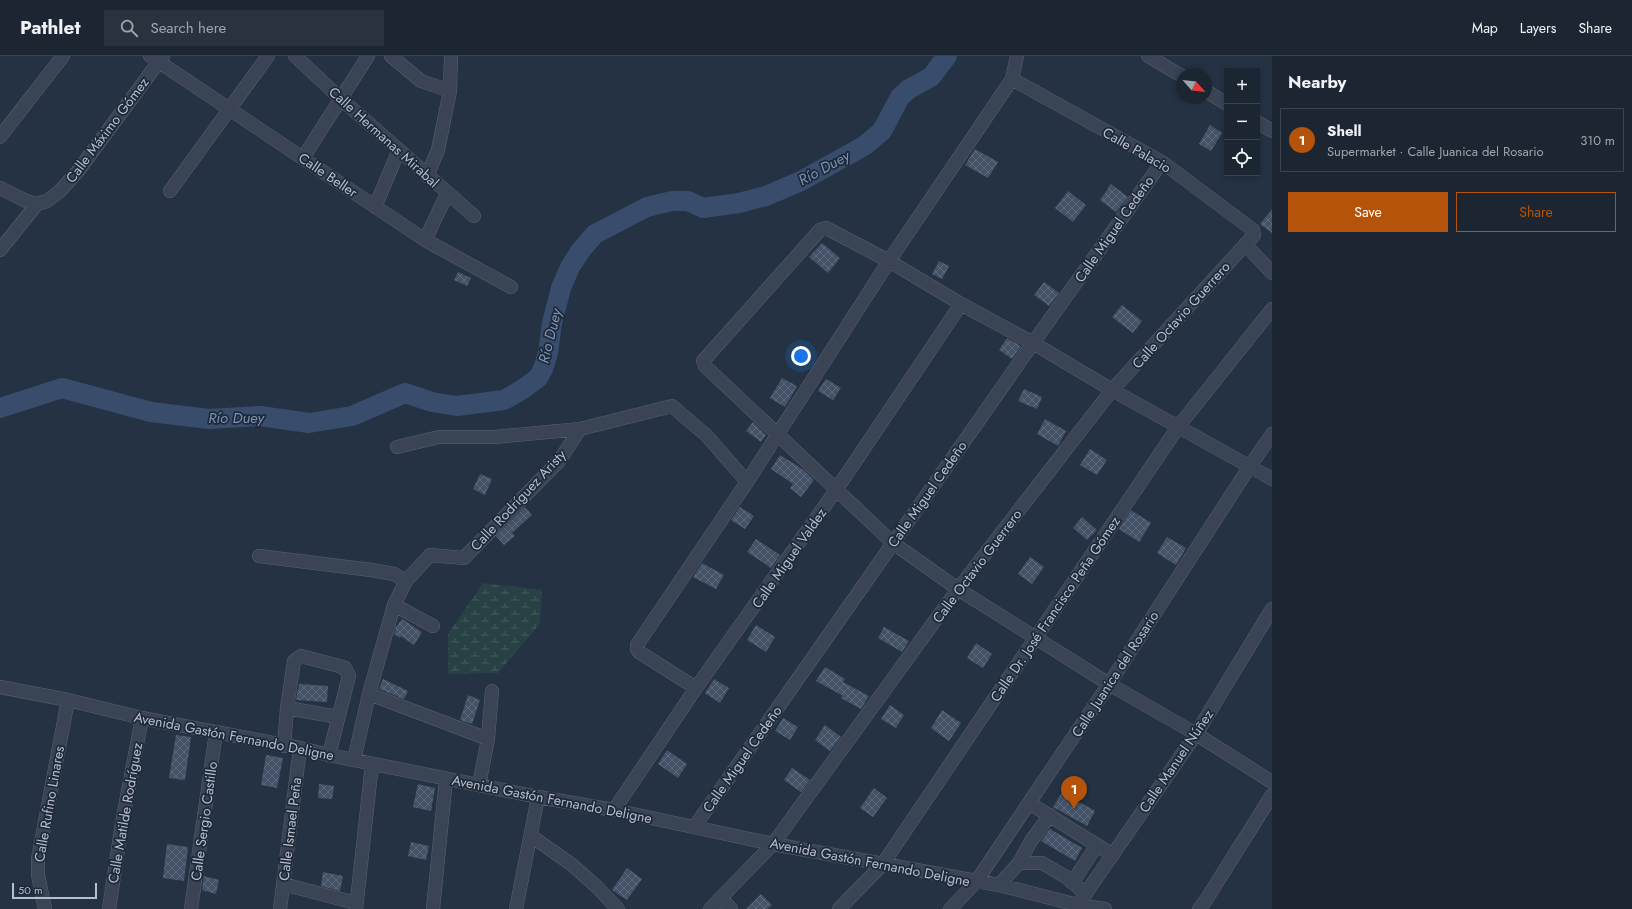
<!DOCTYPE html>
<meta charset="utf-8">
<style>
body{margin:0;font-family:Jost,sans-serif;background:#29323f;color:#f1f3f6}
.controls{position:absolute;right:12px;top:12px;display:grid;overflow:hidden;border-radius:0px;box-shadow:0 2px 6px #0003}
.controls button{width:36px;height:36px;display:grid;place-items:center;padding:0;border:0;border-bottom:1px solid #3a434e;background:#1c2633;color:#f1f3f6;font:20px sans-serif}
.compass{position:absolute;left:1176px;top:12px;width:36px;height:36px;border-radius:50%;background:#1c2633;box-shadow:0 2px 6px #0003;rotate:117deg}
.scale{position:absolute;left:12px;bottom:10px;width:85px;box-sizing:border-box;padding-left:4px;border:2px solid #b7bfcd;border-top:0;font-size:11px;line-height:14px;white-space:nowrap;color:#b7bfcd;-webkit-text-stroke:3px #1e2939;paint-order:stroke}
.you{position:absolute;left:801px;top:300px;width:14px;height:14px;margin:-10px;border:3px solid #fff;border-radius:50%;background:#1a73e8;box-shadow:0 0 0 6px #1a73e833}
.badge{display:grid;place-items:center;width:26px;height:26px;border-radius:50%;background:#b45309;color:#fff;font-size:13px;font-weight:700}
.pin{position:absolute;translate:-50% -33px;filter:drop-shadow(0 1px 2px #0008)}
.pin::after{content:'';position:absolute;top:21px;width:14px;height:12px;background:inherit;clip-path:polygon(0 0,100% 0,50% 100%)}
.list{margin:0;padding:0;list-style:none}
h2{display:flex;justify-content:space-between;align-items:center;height:52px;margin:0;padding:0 16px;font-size:17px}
h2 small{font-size:13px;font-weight:400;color:#a0a5ac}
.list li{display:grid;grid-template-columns:26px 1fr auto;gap:12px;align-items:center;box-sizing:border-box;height:64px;margin:0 8px 8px;padding:0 8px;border:1px solid #3a434e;border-radius:0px}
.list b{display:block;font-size:15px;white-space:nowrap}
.list p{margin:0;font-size:13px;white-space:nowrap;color:#a0a5ac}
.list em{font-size:13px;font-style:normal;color:#a0a5ac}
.actions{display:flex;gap:8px;padding:12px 16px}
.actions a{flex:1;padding:9px 0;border:1px solid #b45309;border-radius:0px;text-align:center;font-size:14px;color:#b45309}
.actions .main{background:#b45309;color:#fff}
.icon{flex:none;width:22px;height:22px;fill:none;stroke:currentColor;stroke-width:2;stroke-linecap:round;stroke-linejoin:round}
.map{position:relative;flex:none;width:1272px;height:853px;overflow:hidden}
header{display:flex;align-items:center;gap:24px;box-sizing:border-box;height:56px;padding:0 20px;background:#1c2633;border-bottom:1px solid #3a434e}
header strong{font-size:19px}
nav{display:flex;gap:22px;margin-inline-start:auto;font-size:14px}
.search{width:280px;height:36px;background:#29323f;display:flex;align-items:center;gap:10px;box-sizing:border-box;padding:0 14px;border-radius:0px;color:#a0a5ac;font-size:15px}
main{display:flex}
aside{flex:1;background:#1c2633}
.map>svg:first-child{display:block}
.wetland{fill:url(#wetland-marsh)}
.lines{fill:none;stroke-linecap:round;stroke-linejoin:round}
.river{stroke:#384c6c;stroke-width:20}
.building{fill:url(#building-cross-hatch)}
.minor-casing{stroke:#586271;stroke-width:14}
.minor{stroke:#3a4454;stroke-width:13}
.labels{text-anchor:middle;stroke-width:3.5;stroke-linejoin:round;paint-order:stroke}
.street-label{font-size:14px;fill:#b7bfcd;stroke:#1e2939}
.water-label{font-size:15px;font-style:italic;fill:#7d94b6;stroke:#1e2939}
</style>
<header>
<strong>Pathlet</strong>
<div class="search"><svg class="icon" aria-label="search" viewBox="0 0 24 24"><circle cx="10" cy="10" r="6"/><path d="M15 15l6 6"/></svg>Search here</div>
<nav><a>Map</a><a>Layers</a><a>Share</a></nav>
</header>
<main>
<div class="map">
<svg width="1272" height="853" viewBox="0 0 1272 853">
<defs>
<pattern id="wetland-marsh" width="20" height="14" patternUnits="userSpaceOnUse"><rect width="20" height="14" fill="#274145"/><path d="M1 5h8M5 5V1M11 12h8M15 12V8" fill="none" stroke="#445b5f"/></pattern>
<pattern id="building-cross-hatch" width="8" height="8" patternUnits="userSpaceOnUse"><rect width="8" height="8" fill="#445267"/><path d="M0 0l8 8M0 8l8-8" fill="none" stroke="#5d697c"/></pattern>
</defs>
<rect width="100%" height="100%" fill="#253244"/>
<path class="wetland" d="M483,527L542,534L540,568L498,617L448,618V578Z"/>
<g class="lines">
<path class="river" d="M0,352L62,332L151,356L209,363L260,360L309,367L352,360L405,337L432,346L457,350L504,344L523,333L538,322L543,313L548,297L552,267L561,232L570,211L581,194L595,178L647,151L672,145H688L703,152L739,147L766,140L801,125L864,90L882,75L900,41L909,33L931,21L947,0"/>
</g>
<path class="building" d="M1210,69L1222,77L1211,95L1199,88Z
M975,93L998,106L988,122L965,109Z
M1111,128L1128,141L1116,156L1100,144Z
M1068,135L1086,149L1073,166L1055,152Z
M1272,153V177L1260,168Z
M822,187L840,202L828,217L809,201Z
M939,205L949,210L942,223L932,218Z
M458,216L471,222L467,230L454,224Z
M1044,226L1059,237L1049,250L1034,239Z
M1122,249L1142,265L1133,277L1112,261Z
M1007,282L1021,290L1012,303L999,294Z
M782,322L797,330L785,351L770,342Z
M826,323L841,332L833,344L818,335Z
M1024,333L1042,341L1037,353L1018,345Z
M1045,363L1066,375L1058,390L1037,378Z
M753,366L766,379L761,386L746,375Z
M1090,393L1107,404L1097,419L1080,409Z
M780,399L804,414L814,424L801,441L790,432L793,428L771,413Z
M480,418L492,423L485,439L473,433Z
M525,451L532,459L512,477L515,480L504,489L496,480Z
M740,451L754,460L745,473L731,464Z
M1131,454L1151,467L1139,486L1119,473Z
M1082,461L1097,474L1087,484L1073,472Z
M1167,481L1186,492L1176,509L1157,497Z
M756,483L780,499L771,512L747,496Z
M1030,501L1044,511L1032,528L1018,518Z
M702,507L724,519L716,533L693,521Z
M402,563L422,576L414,589L401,580L400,582L394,578L396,571Z
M756,569L775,581L766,596L747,584Z
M884,571L909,585L902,596L878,582Z
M976,587L992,598L983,612L967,602Z
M825,611L845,623L843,626L869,640L861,653L841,642L843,640L816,625Z
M383,623L408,635L404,643L379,633Z
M714,623L729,632L720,647L705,637Z
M299,628L328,630L327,646L296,644Z
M468,639L480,644L472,668L460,664Z
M890,649L904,659L896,672L881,663Z
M942,654L961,667L949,685L931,672Z
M783,662L798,671L790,684L775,675Z
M825,669L841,681L830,695L815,684Z
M176,679L191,681L185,724L169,722Z
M667,694L687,708L678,722L658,708Z
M266,699L283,702L277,732L261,729Z
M792,712L810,724L801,736L784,724Z
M319,728L334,730L332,743L318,742Z
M418,728L435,732L431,755L413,751Z
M874,732L887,742L873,761L860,752Z
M1062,736L1095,755L1087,770L1053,751Z
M1050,773L1082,792L1075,805L1041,785Z
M411,786L429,790L426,804L408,800Z
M167,788L188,791L184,825L163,822Z
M627,812L642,823L627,844L612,834Z
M323,816L343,820L340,835L321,830Z
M204,820L219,824L216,838L202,834Z
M761,838L772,849L767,853H746Z"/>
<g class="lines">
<defs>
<path id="minor" d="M150,0L425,184L511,231
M295,0L341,43L474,160
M391,0L421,25L450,35
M1148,0L1182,20
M1206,35L1227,48
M1257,66L1272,75
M0,81L63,0
M303,102L368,0
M427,120L438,94L450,35L451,0
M0,132L26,145L37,148L47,145L60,135L78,115L163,0
M170,135L268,0
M375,151L399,94
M425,184L447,138
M1245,188L1272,217
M0,194L37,148
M397,391L439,381H495L580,373L672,350L707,380L747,426
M1272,423L1112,334L1033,287L961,248L889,205L826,172L820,174L703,305L705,310L893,487L958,533L1109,628L1196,678L1272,726
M259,500L371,514L394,518L406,525
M394,549L433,570
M0,631L68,644L142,662L300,692L329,699L538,741L614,754L773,788L999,829L1078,849L1105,853
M696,632L639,596L637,593V589L747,426L889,205L1012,23L1017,0
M369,638L488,683
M287,652L338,661
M284,690L287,652L294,605L301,600L339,610L345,612L349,620L329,699
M354,704L369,638L394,549L406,525L430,499L464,502L559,405L580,373
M479,729L488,683L492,635
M1029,747L1113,799
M614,754L696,632L836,434L961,248
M695,770L1033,287L1162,106
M531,780L571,808L597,831L618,853
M1019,807L1031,785L1050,759
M1072,827L1097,789
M283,828L356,847
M999,829L1019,807H1042L1066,821L1086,838
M721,842L731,853
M45,853L38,819V803L68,644
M109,853L122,767L142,662
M191,853L216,676
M280,853L300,692
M356,853L372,708
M433,853L446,723
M516,853L538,741
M710,853L773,788L958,533L1112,334L1254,179L1253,174L1162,106L1012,23
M839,853L882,809L1178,371L1272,253
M950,853L976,826L1029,747L1109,628L1250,410L1272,378
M1075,853L1196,678L1272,553
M1199,853L1206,844L1272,739"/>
</defs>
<use href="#minor" class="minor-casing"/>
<use href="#minor" class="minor"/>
</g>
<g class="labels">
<g class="street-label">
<text transform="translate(107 74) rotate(-53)" y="5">Calle Máximo Gómez</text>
<text transform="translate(384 81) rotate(42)" y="5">Calle Hermanas Mirabal</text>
<text transform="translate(1137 94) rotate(30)" y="5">Calle Palacio</text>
<text transform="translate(328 119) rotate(34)" y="5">Calle Beller</text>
<text transform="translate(1114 173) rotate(-55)" y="5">Calle Miguel Cedeño</text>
<text transform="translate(1181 259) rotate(-48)" y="5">Calle Octavio Guerrero</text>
<text transform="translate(927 438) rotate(-55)" y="5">Calle Miguel Cedeño</text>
<text transform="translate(518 444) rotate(-47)" y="5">Calle Rodríguez Aristy</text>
<text transform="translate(789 502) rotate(-55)" y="5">Calle Miguel Valdez</text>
<text transform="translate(977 510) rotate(-53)" y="5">Calle Octavio Guerrero</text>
<text transform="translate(1055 553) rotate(-56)" y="5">Calle Dr. José Francisco Peña Gómez</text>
<text transform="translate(1115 618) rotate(-57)" y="5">Calle Juanica del Rosario</text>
<text transform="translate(234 680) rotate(11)" y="5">Avenida Gastón Fernando Deligne</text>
<text transform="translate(742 703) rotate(-55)" y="5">Calle Miguel Cedeño</text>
<text transform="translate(1176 705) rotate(-56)" y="5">Calle Manuel Núñez</text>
<text transform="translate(552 743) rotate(11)" y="5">Avenida Gastón Fernando Deligne</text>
<text transform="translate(49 748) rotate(-80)" y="5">Calle Rufino Linares</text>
<text transform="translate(125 757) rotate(-80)" y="5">Calle Matilde Rodríguez</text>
<text transform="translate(204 765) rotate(-82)" y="5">Calle Sergio Castillo</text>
<text transform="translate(290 773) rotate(-83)" y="5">Calle Ismael Peña</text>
<text transform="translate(870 806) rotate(11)" y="5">Avenida Gastón Fernando Deligne</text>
</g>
<g class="water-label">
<text transform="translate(824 112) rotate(-29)" y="5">Río Duey</text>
<text transform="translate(550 280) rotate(-76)" y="5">Río Duey</text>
<text x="236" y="367">Río Duey</text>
</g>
</g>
</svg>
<div class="controls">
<button>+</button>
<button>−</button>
<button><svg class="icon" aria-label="locate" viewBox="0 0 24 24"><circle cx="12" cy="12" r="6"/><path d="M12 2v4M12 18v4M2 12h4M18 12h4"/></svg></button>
</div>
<svg class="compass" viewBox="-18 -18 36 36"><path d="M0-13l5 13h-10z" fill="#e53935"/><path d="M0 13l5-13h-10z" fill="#a0a5ac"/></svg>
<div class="scale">50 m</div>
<div class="you"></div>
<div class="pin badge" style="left:1074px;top:753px">1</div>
</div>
<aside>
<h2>Nearby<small></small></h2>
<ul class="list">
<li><span class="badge">1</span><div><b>Shell</b><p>Supermarket · Calle Juanica del Rosario</p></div><em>310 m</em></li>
</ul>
<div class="actions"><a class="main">Save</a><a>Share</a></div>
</aside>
</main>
